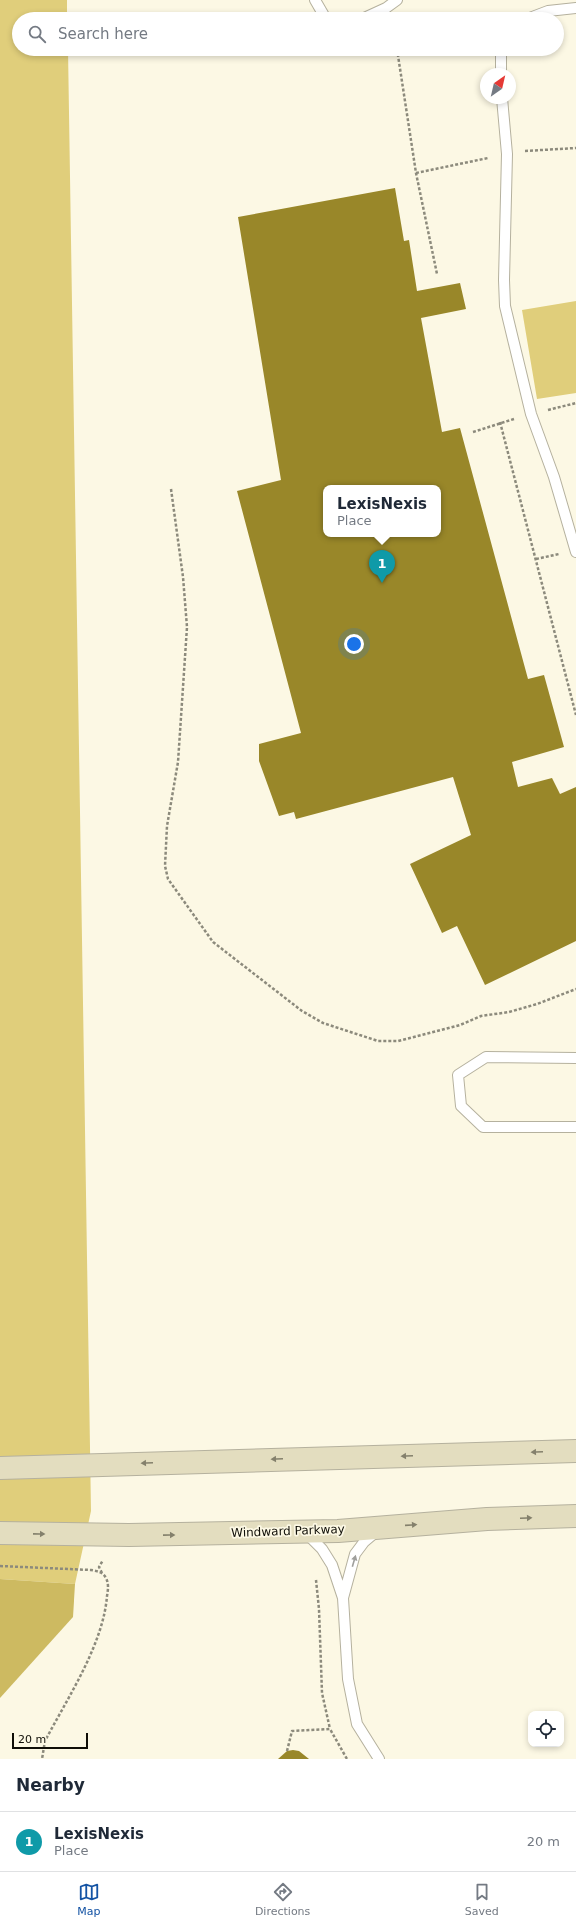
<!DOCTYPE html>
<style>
body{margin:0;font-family:"DejaVu Sans",sans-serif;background:#f2f2f3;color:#1f2937}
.controls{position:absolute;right:12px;bottom:12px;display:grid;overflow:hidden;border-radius:8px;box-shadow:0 2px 6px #0003}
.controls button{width:36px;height:36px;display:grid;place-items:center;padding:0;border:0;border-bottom:1px solid #e0e1e3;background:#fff;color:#1f2937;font:20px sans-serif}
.compass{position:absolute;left:480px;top:68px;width:36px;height:36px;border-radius:50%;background:#fff;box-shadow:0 2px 6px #0003;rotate:34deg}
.scale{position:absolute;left:12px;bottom:10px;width:76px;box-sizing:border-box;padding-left:4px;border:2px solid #0f0e07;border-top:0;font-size:11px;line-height:14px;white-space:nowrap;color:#0f0e07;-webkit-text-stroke:3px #fcf8e4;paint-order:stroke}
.you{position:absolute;left:354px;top:644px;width:14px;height:14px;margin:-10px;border:3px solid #fff;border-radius:50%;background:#1a73e8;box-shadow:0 0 0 6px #1a73e833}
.badge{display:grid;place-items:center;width:26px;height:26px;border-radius:50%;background:#1453a4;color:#fff;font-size:13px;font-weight:700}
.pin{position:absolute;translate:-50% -33px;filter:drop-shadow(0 1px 2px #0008)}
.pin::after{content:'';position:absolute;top:21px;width:14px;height:12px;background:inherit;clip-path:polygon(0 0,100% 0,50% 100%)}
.popup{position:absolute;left:323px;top:485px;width:118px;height:52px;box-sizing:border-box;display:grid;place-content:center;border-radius:8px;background:#fff;filter:drop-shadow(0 1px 3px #0005);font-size:13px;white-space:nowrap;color:#747a83}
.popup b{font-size:15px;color:#1f2937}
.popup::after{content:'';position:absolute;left:50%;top:100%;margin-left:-8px;border:8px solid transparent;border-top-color:#fff}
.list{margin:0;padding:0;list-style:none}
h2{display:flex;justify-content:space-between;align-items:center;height:52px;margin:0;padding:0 16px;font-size:17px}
h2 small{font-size:13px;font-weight:400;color:#747a83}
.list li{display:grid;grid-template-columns:26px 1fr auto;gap:12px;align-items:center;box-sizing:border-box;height:60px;padding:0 16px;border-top:1px solid #e0e1e3}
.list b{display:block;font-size:15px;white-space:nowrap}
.list p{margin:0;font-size:13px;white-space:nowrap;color:#747a83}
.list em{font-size:13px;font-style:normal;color:#747a83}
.icon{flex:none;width:22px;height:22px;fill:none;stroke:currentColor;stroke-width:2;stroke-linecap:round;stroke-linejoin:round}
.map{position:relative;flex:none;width:576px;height:1759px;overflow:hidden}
.search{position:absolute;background:#fff;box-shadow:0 2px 6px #0003;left:12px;right:12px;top:12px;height:44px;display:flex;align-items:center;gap:10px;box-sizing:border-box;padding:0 14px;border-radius:22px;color:#747a83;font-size:15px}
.sheet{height:112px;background:#fff}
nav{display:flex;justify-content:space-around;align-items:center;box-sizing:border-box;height:56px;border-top:1px solid #e0e1e3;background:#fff;font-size:11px;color:#747a83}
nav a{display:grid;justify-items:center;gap:2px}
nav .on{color:#1453a4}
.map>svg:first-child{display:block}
.green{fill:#e0ce7b}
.forest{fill:#cdba61}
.building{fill:#998729;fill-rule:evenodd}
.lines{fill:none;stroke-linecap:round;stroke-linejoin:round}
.service-casing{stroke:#b5b19e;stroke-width:12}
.secondary-casing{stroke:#b5b19e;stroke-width:24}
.path{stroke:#8c8a7c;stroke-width:2.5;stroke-dasharray:3 2;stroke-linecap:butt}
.service{stroke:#fff;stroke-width:10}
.secondary{stroke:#e3ddbf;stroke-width:22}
.oneway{fill:#84806c}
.oneway2{fill:#9f9f9c}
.labels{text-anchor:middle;stroke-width:3.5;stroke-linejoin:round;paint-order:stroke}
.street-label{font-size:12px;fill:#0f0e07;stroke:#fcf8e4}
</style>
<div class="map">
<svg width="576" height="1759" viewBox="0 0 576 1759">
<rect width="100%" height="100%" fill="#fcf8e4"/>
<path class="green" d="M0,0H67V19H19V49H68L91,1511L75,1584L0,1579Z
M576,301V393L537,399L522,310Z"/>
<path class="forest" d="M0,1579L75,1584L73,1617L0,1698Z"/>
<path class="building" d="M395,188L404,241L409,240L417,291L460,283L466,309L421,318L442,432L460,428L528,679L544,675L564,747L512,762L518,787L552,778L560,794L576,787V941L485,985L457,926L442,933L410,864L471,835L453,777L296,819L294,812L279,816L259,761V744L301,733L237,491L281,480L238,217ZM326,488H438V534H326Z
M293,1750L299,1751L309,1759H278L287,1751Z"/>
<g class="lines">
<defs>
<path id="service" d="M315,0L326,19
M362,19L386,8L397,0
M527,19L548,11L576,8
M501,74V49
M502,98L507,154L504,280L505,306L531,414L554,477L576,552
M576,1058L486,1057L458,1075L461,1106L483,1127H576
M306,1533L322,1549L332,1565L343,1598L348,1679L357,1724L379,1759
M343,1598L355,1554L364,1542L377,1531"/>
<path id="secondary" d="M0,1468L576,1451
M0,1533L129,1535L338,1531L487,1519L576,1516"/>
</defs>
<use href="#service" class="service-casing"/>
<use href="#secondary" class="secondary-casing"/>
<path class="path" d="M397,49L416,173L437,274
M525,151L576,148
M416,173L488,158
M548,410L576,403
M500,422L576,715
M473,432L514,419
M171,489L183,577L187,627L178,762L167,826L165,866L168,879L213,942L302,1011L323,1023L378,1041H398L414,1037L460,1025L481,1016L509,1012L537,1004L576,989
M536,559L559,554
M0,1566L91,1570C97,1571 103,1572 106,1578C109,1584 108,1590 107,1596C103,1645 68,1697 45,1741L42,1759
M102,1573L99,1567L103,1560
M316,1580L319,1609L322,1693L330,1729
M287,1751L292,1731L330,1729L347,1759"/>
<use href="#service" class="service"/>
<use href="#secondary" class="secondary"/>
</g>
<defs><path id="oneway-solid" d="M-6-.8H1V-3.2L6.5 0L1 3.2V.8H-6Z"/></defs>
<g class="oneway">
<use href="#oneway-solid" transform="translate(537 1452) rotate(178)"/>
<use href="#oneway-solid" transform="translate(407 1456) rotate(178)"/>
<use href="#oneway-solid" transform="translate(277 1459) rotate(178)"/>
<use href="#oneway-solid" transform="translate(147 1463) rotate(178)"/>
<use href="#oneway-solid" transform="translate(526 1518) rotate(-2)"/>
<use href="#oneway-solid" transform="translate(411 1525) rotate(-4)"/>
<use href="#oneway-solid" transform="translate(39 1534) rotate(1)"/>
<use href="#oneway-solid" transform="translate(169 1535) rotate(-1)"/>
</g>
<use class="oneway2" href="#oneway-solid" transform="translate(354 1561) rotate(-74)"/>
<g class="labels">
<g class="street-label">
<text transform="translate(288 1531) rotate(-2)" y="4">Windward Parkway</text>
</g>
</g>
</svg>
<div class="controls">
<button><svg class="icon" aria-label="locate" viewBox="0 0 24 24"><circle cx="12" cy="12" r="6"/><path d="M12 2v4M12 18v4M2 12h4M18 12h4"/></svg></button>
</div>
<svg class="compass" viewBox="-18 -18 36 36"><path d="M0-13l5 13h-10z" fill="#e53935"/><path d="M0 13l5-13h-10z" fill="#747a83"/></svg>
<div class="scale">20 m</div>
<div class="you"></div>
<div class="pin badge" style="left:382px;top:583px;background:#0f9aa8">1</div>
<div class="popup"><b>LexisNexis</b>Place</div>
<div class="search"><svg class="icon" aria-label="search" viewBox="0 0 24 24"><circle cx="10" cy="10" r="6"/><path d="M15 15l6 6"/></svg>Search here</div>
</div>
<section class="sheet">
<h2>Nearby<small></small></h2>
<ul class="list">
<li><span class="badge" style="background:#0f9aa8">1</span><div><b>LexisNexis</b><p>Place</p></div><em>20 m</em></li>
</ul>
</section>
<nav>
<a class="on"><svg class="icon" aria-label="map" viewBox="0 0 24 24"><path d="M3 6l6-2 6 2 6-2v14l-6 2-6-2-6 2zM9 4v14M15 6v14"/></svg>Map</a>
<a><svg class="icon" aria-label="directions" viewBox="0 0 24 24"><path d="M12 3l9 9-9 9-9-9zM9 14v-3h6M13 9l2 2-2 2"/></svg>Directions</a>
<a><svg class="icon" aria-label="saved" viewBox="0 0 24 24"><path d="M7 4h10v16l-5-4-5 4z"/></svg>Saved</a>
</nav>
